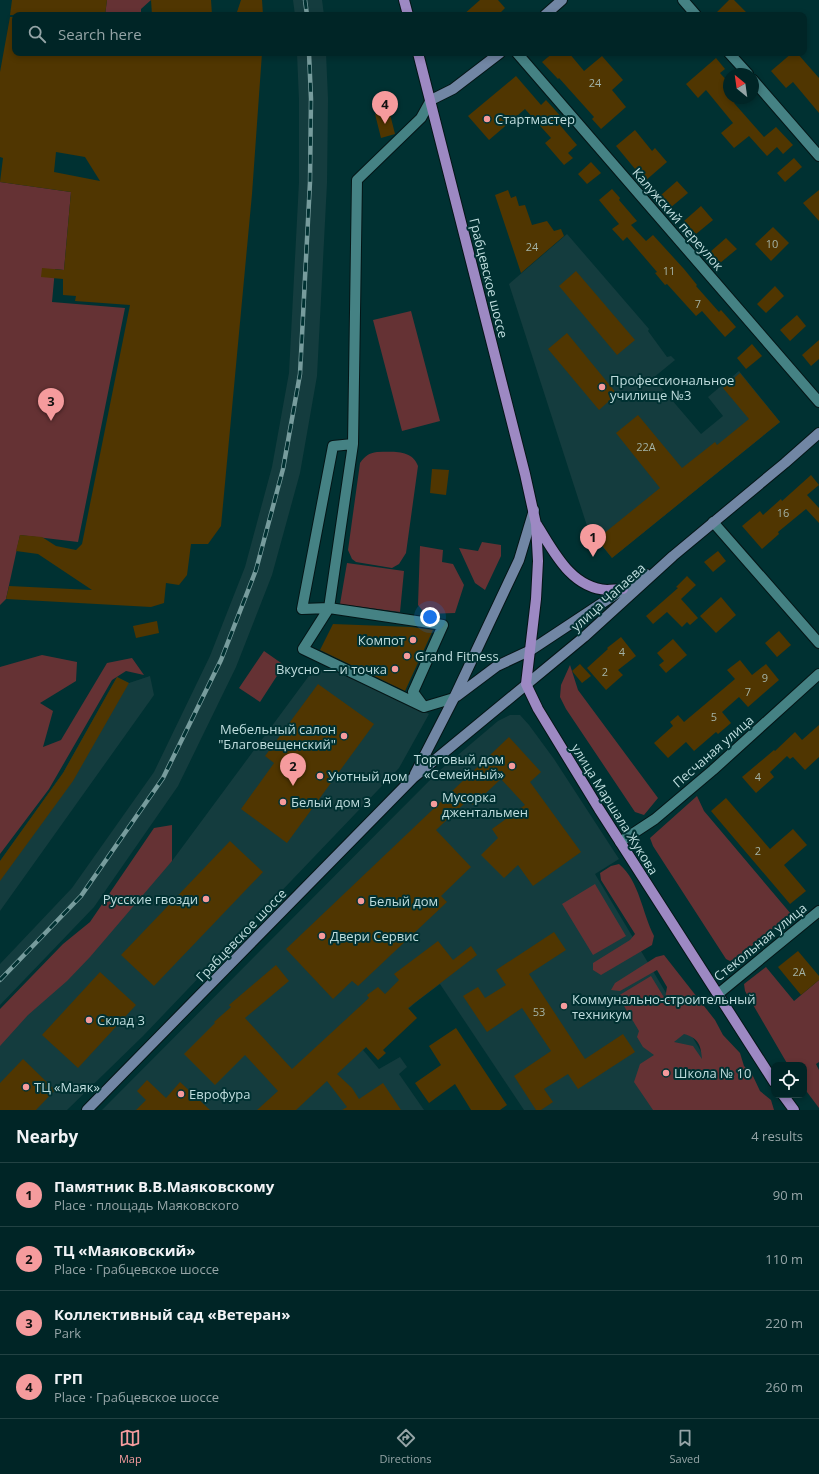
<!DOCTYPE html>
<meta charset="utf-8">
<style>
body{margin:0;font-family:"Open Sans",sans-serif;background:#0e3132;color:#f1f3f6}
.controls{position:absolute;right:12px;bottom:12px;display:grid;overflow:hidden;border-radius:8px;box-shadow:0 2px 6px #0003}
.controls button{width:36px;height:36px;display:grid;place-items:center;padding:0;border:0;border-bottom:1px solid #224243;background:#002526;color:#f1f3f6;font:20px sans-serif}
.compass{position:absolute;left:723px;top:68px;width:36px;height:36px;border-radius:50%;background:#002526;box-shadow:0 2px 6px #0003;rotate:331deg}
.you{position:absolute;left:430px;top:617px;width:14px;height:14px;margin:-10px;border:3px solid #fff;border-radius:50%;background:#1a73e8;box-shadow:0 0 0 6px #1a73e833}
.badge{display:grid;place-items:center;width:26px;height:26px;border-radius:50%;background:#f59b9d;color:#111;font-size:13px;font-weight:700}
.pin{position:absolute;translate:-50% -33px;filter:drop-shadow(0 1px 2px #0008)}
.pin::after{content:'';position:absolute;top:21px;width:14px;height:12px;background:inherit;clip-path:polygon(0 0,100% 0,50% 100%)}
.list{margin:0;padding:0;list-style:none}
h2{display:flex;justify-content:space-between;align-items:center;height:52px;margin:0;padding:0 16px;font-size:17px}
h2 small{font-size:13px;font-weight:400;color:#95a5a7}
.list li{display:grid;grid-template-columns:26px 1fr auto;gap:12px;align-items:center;box-sizing:border-box;height:64px;padding:0 16px;border-top:1px solid #224243}
.list b{display:block;font-size:15px;white-space:nowrap}
.list p{margin:0;font-size:13px;white-space:nowrap;color:#95a5a7}
.list em{font-size:13px;font-style:normal;color:#95a5a7}
.icon{flex:none;width:22px;height:22px;fill:none;stroke:currentColor;stroke-width:2;stroke-linecap:round;stroke-linejoin:round}
.map{position:relative;flex:none;width:819px;height:1110px;overflow:hidden}
.search{position:absolute;background:#002526;box-shadow:0 2px 6px #0003;left:12px;right:12px;top:12px;height:44px;display:flex;align-items:center;gap:10px;box-sizing:border-box;padding:0 14px;border-radius:8px;color:#95a5a7;font-size:15px}
.sheet{height:308px;background:#002526}
nav{display:flex;justify-content:space-around;align-items:center;box-sizing:border-box;height:56px;border-top:1px solid #224243;background:#002526;font-size:11px;color:#95a5a7}
nav a{display:grid;justify-items:center;gap:2px}
nav .on{color:#f59b9d}
.map>svg:first-child{display:block}
.built{fill:#143c3e}
.green{fill:#653234;fill-rule:evenodd}
.building{fill:#503601;fill-rule:evenodd}
.lines{fill:none;stroke-linecap:round;stroke-linejoin:round}
.street-casing{stroke:#041516;stroke-width:12}
.secondary-casing{stroke:#041516;stroke-width:12}
.primary-casing{stroke:#041516;stroke-width:12}
.street{stroke:#458284;stroke-width:10}
.secondary{stroke:#7186a4;stroke-width:10}
.primary{stroke:#9d89c3;stroke-width:10}
.rail-casing{stroke:#779c9d;stroke-width:4.5}
.rail{stroke:#003132;stroke-width:3;stroke-dasharray:9;stroke-linecap:butt}
.poi-dot{fill:#f59b9d;stroke:#003132;stroke-width:1.5}
.labels{text-anchor:middle;stroke-width:4;stroke-linejoin:round;paint-order:stroke}
.number-label{font-size:11px;fill:#a3b3a7}
.poi-label{font-size:13px;fill:#bfddde;stroke:#003132;text-anchor:start}
.street-label{font-size:13px;fill:#bfddde;stroke:#003132}
</style>
<div class="map">
<svg width="819" height="1110" viewBox="0 0 819 1110">
<rect width="100%" height="100%" fill="#003132"/>
<path class="built" d="M293,0H322L324,15H295Z
M297,53H326L328,99L327,183L317,376L300,473L272,575L236,667L178,786L94,907L0,1005V964L72,888L154,772L210,656L245,567L272,467L289,373L299,182V100Z
M567,234L649,329L648,331L667,357L671,356L675,360L653,378L701,434L723,416L708,397L739,371L780,422L612,558L588,529L509,284Z
M314,669L345,673L429,714L399,768L143,1036L67,1110H0V1044L172,861Z
M150,676L154,695L0,911V861L63,773L117,677L129,683Z
M510,715H520L529,725L554,759L619,859L595,874L736,1110H524L440,984L416,1002L363,1050L379,1069L400,1057L407,1067L399,1074L424,1110H102L439,771L498,721Z"/>
<path class="green" d="M107,0H151L141,9V15H105Z
M0,182L71,192L64,270L55,269L52,302L125,308L78,542L20,535L6,599L0,605Z
M411,311L440,421L402,431L373,320Z
M377,452C392,452 412,449 418,466L406,553L399,564L392,568L356,562L352,559L348,550L360,463C365,456 369,453 377,452Z
M482,542L501,545V556L485,590L475,583L459,548L478,551Z
M420,546L443,550L442,562L453,564L464,585L455,613L425,614L418,605Z
M347,563L404,571L400,612L340,604Z
M264,651L284,665L260,702L239,688Z
M42,655L77,662L76,681L40,703L53,711L43,747L61,740L107,663L132,658L144,675L126,671L112,680L49,789L0,854V667Z
M570,665L578,690L658,798L644,815L635,812L566,709L560,697L561,685Z
M697,796L704,811L791,914L732,962L726,959L653,846L650,838Z
M172,825V861L90,957L67,981L28,1015L0,1046V1009L63,944L90,922L154,828Z
M619,864C640,882 642,913 654,936L652,945L601,975L593,970V963L630,940L635,934L601,880L600,873L611,866Z
M595,884L626,936L593,955L562,904Z
M664,955L715,1020L723,1035L740,1053L744,1066L752,1074L760,1091L771,1100L774,1110H653L634,1082L640,1064L654,1055L643,1047L637,1037L639,1031L618,996L651,976L665,999L667,987L657,970L620,991L611,990L615,983L656,957ZM684,1034C699,1038 701,1046 702,1059L693,1046L674,1042Z
M766,967L794,1001L819,980V1062L816,1064L819,1070V1108L804,1088V1065H788L745,991L744,984Z"/>
<path class="building" d="M12,0H107L105,15H10Z
M151,0H211L212,15H152Z
M241,0H262L263,15H236Z
M480,0H498L505,8L498,15H463Z
M729,0H734L749,15H714Z
M10,17H15V53H262L252,194L221,526L208,544H191L187,575L179,585L166,583L164,603L151,607L6,599L9,586L92,590L38,554L16,551L20,535L42,537L56,546L76,550L82,544L130,305L75,301L76,296L63,295V279L41,277L42,268L64,270L71,192L0,182L3,158L0,157V72ZM56,152L85,157L100,181L54,172Z
M553,53H569L584,71L602,56L623,80L612,90L626,107L601,129L592,119L594,117L559,78L558,79L542,62Z
M792,53H797L819,78V113L793,82L786,88L771,71Z
M716,58L725,69L720,73L729,83V98H740L734,103L764,137L776,127L793,145L783,154L777,147L767,156L749,136L734,148L721,133L733,123L706,90L698,98L686,84Z
M516,76L541,105L546,100L564,120L559,124L577,145L568,153L573,158L564,165L545,143L551,138L525,109L489,140L468,116Z
M389,110L395,134L381,138L375,114Z
M635,130L652,151L655,148L667,162L645,181L616,146Z
M794,158L802,167L785,182L777,173Z
M591,162L601,173L587,184L578,174Z
M677,181L688,193L670,208L660,196Z
M612,189L620,198L619,200L637,221L631,225L646,241L653,235L684,269L697,285L696,286L719,312L721,310L736,327L725,337L702,311L696,316L667,284L665,285L655,273L657,272L627,237L623,241L612,229L619,224L599,200Z
M508,190L511,198L516,196L519,206L525,205L532,225L547,221L554,231L561,229L564,236L521,273L495,195Z
M819,190V221L803,203Z
M701,206L713,220L696,234L684,221Z
M773,227L789,243L771,261L755,244Z
M726,238L737,249L720,263L710,252Z
M576,271L635,340L617,355L559,286Z
M775,286L784,296L766,313L757,304Z
M797,315L806,326L790,341L780,330Z
M567,333L617,394L599,410L548,349Z
M819,340V359L811,366L802,355Z
M752,344L762,356L746,369L737,358Z
M740,373L780,422L612,558L597,539L660,488L616,433L638,415L682,468L715,442L717,445L749,419L723,388Z
M432,469L449,470L446,495L430,493Z
M811,475L819,485L807,495L819,508V523L806,509L778,532L779,534L762,549L742,526L760,511L763,515L781,499L782,501Z
M718,551L726,561L713,572L704,562Z
M687,576L696,585L681,599L698,618L690,625L687,622L682,627L667,612L653,624L646,616L678,588L676,587Z
M721,597L736,615L716,633L700,616Z
M157,621L159,633L136,638L133,626Z
M333,624L411,627L433,630L405,691L320,650Z
M779,631L791,645L777,657L765,643Z
M621,637L636,656L618,670L623,675L606,690L587,668L608,649L607,648Z
M673,639L687,655L666,673L659,665L664,661L657,653Z
M740,660L752,675L766,664L779,680L748,707L739,697L722,712L731,723L718,734L716,732L694,751L686,742L668,758L654,743L673,726L670,722L678,715L684,722L735,679L727,670Z
M580,664L591,676L582,683L572,671Z
M117,677L129,683L73,781L0,881V861L63,773Z
M318,684L374,724L287,843L241,809L274,763L265,756Z
M819,725V757L805,770L793,757L790,759L787,756L770,772L774,777L756,793L742,777L774,750L775,751L795,732L802,740Z
M509,737L541,772L530,782L581,852L533,886L518,865L504,878L481,855L498,838L492,829L525,805L501,779L473,805L468,800L436,830L471,867L441,896L447,902L358,986L352,981L333,999L286,949Z
M726,798L770,849L793,829L807,845L784,865L806,891L790,904L711,811Z
M230,841L263,872L154,986L121,955Z
M554,932L566,950L529,974L585,1059L623,1034L635,1052L578,1089L568,1074L544,1089L553,1102L541,1110H536L514,1076L551,1051L522,1008L487,1032L463,996L478,987L485,998L506,985L496,970Z
M438,941L453,960L471,946L477,955L408,1008L417,1018L383,1050L386,1053L378,1060L366,1047L337,1074L352,1088L359,1099L383,1083L401,1110H342L347,1107L327,1081L296,1110H257L278,1091L245,1055L215,1085L184,1054L215,1023L214,1022L231,1007L229,1005L276,965L289,981L245,1018L292,1069L369,998L367,995L378,987L385,994L399,980L394,974Z
M798,951L819,976V980L801,995L778,967Z
M100,972L136,1005L78,1068L42,1035Z
M456,1028L507,1105L500,1110H471L455,1084L429,1103L415,1083L441,1065L429,1046Z
M23,1059L55,1090L36,1110H0V1083Z
M147,1080L166,1098L180,1082L210,1110H136L146,1100L137,1091Z"/>
<g class="lines">
<defs>
<path id="street" d="M683,0L696,15
M517,53L819,402
M729,53L748,74
M753,80L819,156
M353,444L333,446L302,609L329,608L443,625L413,692L424,707L454,698
M713,522L819,643
M424,707L303,649L329,608L353,444L357,180L421,118L431,100
M620,842L655,819L713,770L819,674
M718,994L819,911"/>
<path id="secondary" d="M545,15L562,0
M431,100L453,89L500,53
M457,696L497,666L531,650L646,574
M415,774L454,698L519,560L534,510
M87,1110L413,778L584,637L673,556L785,463L819,433"/>
<path id="primary" d="M404,0L408,15
M418,53L525,474L536,524L538,561L536,599L526,684L538,709L599,809L774,1082
M537,525C554,552 571,588 607,590C612,590 618,589 623,589
M783,1095L794,1110"/>
</defs>
<use href="#street" class="street-casing"/>
<use href="#secondary" class="secondary-casing"/>
<use href="#primary" class="primary-casing"/>
<use href="#street" class="street"/>
<use href="#secondary" class="secondary"/>
<use href="#primary" class="primary"/>
<defs>
<path id="rail" d="M305,0L307,15
M0,980L81,896L163,778L221,660L256,570L283,469L300,374L310,182L311,99L309,53"/>
</defs>
<use href="#rail" class="rail-casing"/>
<use href="#rail" class="rail"/>
</g>
<g class="poi-dot">
<circle cx="487" cy="119" r="4"/>
<circle cx="602" cy="387" r="4"/>
<circle cx="413" cy="640" r="4"/>
<circle cx="407" cy="656" r="4"/>
<circle cx="395" cy="669" r="4"/>
<circle cx="344" cy="736" r="4"/>
<circle cx="512" cy="766" r="4"/>
<circle cx="320" cy="776" r="4"/>
<circle cx="283" cy="802" r="4"/>
<circle cx="434" cy="804" r="4"/>
<circle cx="206" cy="899" r="4"/>
<circle cx="361" cy="901" r="4"/>
<circle cx="322" cy="936" r="4"/>
<circle cx="564" cy="1006" r="4"/>
<circle cx="89" cy="1020" r="4"/>
<circle cx="666" cy="1073" r="4"/>
<circle cx="26" cy="1087" r="4"/>
<circle cx="181" cy="1094" r="4"/>
</g>
<g class="labels">
<g class="number-label">
<text x="595" y="87">24</text>
<text x="772" y="248">10</text>
<text x="532" y="251">24</text>
<text x="669" y="275">11</text>
<text x="698" y="308">7</text>
<text x="646" y="451">22А</text>
<text x="783" y="517">16</text>
<text x="622" y="656">4</text>
<text x="605" y="676">2</text>
<text x="765" y="682">9</text>
<text x="748" y="696">7</text>
<text x="714" y="721">5</text>
<text x="758" y="781">4</text>
<text x="758" y="855">2</text>
<text x="799" y="976">2А</text>
<text x="539" y="1016">53</text>
</g>
<g class="poi-label">
<text x="495" y="124">Стартмастер</text>
<text x="610" y="385">Профессиональное<tspan x="610" dy="15">училище №3</tspan></text>
<text x="405" y="645" text-anchor="end">Компот</text>
<text x="415" y="661">Grand Fitness</text>
<text x="387" y="674" text-anchor="end">Вкусно — и точка</text>
<text x="336" y="734" text-anchor="end">Мебельный салон<tspan x="336" dy="15">"Благовещенский"</tspan></text>
<text x="504" y="764" text-anchor="end">Торговый дом<tspan x="504" dy="15">«Семейный»</tspan></text>
<text x="328" y="781">Уютный дом</text>
<text x="442" y="802">Мусорка<tspan x="442" dy="15">джентальмен</tspan></text>
<text x="291" y="807">Белый дом 3</text>
<text x="198" y="904" text-anchor="end">Русские гвозди</text>
<text x="369" y="906">Белый дом</text>
<text x="330" y="941">Двери Сервис</text>
<text x="572" y="1004">Коммунально-строительный<tspan x="572" dy="15">техникум</tspan></text>
<text x="97" y="1025">Склад 3</text>
<text x="674" y="1078">Школа № 10</text>
<text x="34" y="1092">ТЦ «Маяк»</text>
<text x="189" y="1099">Еврофура</text>
</g>
<g class="street-label">
<text transform="translate(678 219) rotate(49)" y="5">Калужский переулок</text>
<text transform="translate(489 278) rotate(76)" y="5">Грабцевское шоссе</text>
<text transform="translate(608 597) rotate(-42)" y="5">улица Чапаева</text>
<text transform="translate(713 751) rotate(-41)" y="5">Песчаная улица</text>
<text transform="translate(615 809) rotate(58)" y="5">улица Маршала Жукова</text>
<text transform="translate(241 935) rotate(-46)" y="5">Грабцевское шоссе</text>
<text transform="translate(760 942) rotate(-39)" y="5">Стекольная улица</text>
</g>
</g>
</svg>
<div class="controls">
<button><svg class="icon" aria-label="locate" viewBox="0 0 24 24"><circle cx="12" cy="12" r="6"/><path d="M12 2v4M12 18v4M2 12h4M18 12h4"/></svg></button>
</div>
<svg class="compass" viewBox="-18 -18 36 36"><path d="M0-13l5 13h-10z" fill="#e53935"/><path d="M0 13l5-13h-10z" fill="#95a5a7"/></svg>
<div class="you"></div>
<div class="pin badge" style="left:593px;top:557px">1</div>
<div class="pin badge" style="left:293px;top:786px">2</div>
<div class="pin badge" style="left:51px;top:421px">3</div>
<div class="pin badge" style="left:385px;top:124px">4</div>
<div class="search"><svg class="icon" aria-label="search" viewBox="0 0 24 24"><circle cx="10" cy="10" r="6"/><path d="M15 15l6 6"/></svg>Search here</div>
</div>
<section class="sheet">
<h2>Nearby<small>4 results</small></h2>
<ul class="list">
<li><span class="badge">1</span><div><b>Памятник В.В.Маяковскому</b><p>Place · площадь Маяковского</p></div><em>90 m</em></li>
<li><span class="badge">2</span><div><b>ТЦ «Маяковский»</b><p>Place · Грабцевское шоссе</p></div><em>110 m</em></li>
<li><span class="badge">3</span><div><b>Коллективный сад «Ветеран»</b><p>Park</p></div><em>220 m</em></li>
<li><span class="badge">4</span><div><b>ГРП</b><p>Place · Грабцевское шоссе</p></div><em>260 m</em></li>
</ul>
</section>
<nav>
<a class="on"><svg class="icon" aria-label="map" viewBox="0 0 24 24"><path d="M3 6l6-2 6 2 6-2v14l-6 2-6-2-6 2zM9 4v14M15 6v14"/></svg>Map</a>
<a><svg class="icon" aria-label="directions" viewBox="0 0 24 24"><path d="M12 3l9 9-9 9-9-9zM9 14v-3h6M13 9l2 2-2 2"/></svg>Directions</a>
<a><svg class="icon" aria-label="saved" viewBox="0 0 24 24"><path d="M7 4h10v16l-5-4-5 4z"/></svg>Saved</a>
</nav>
